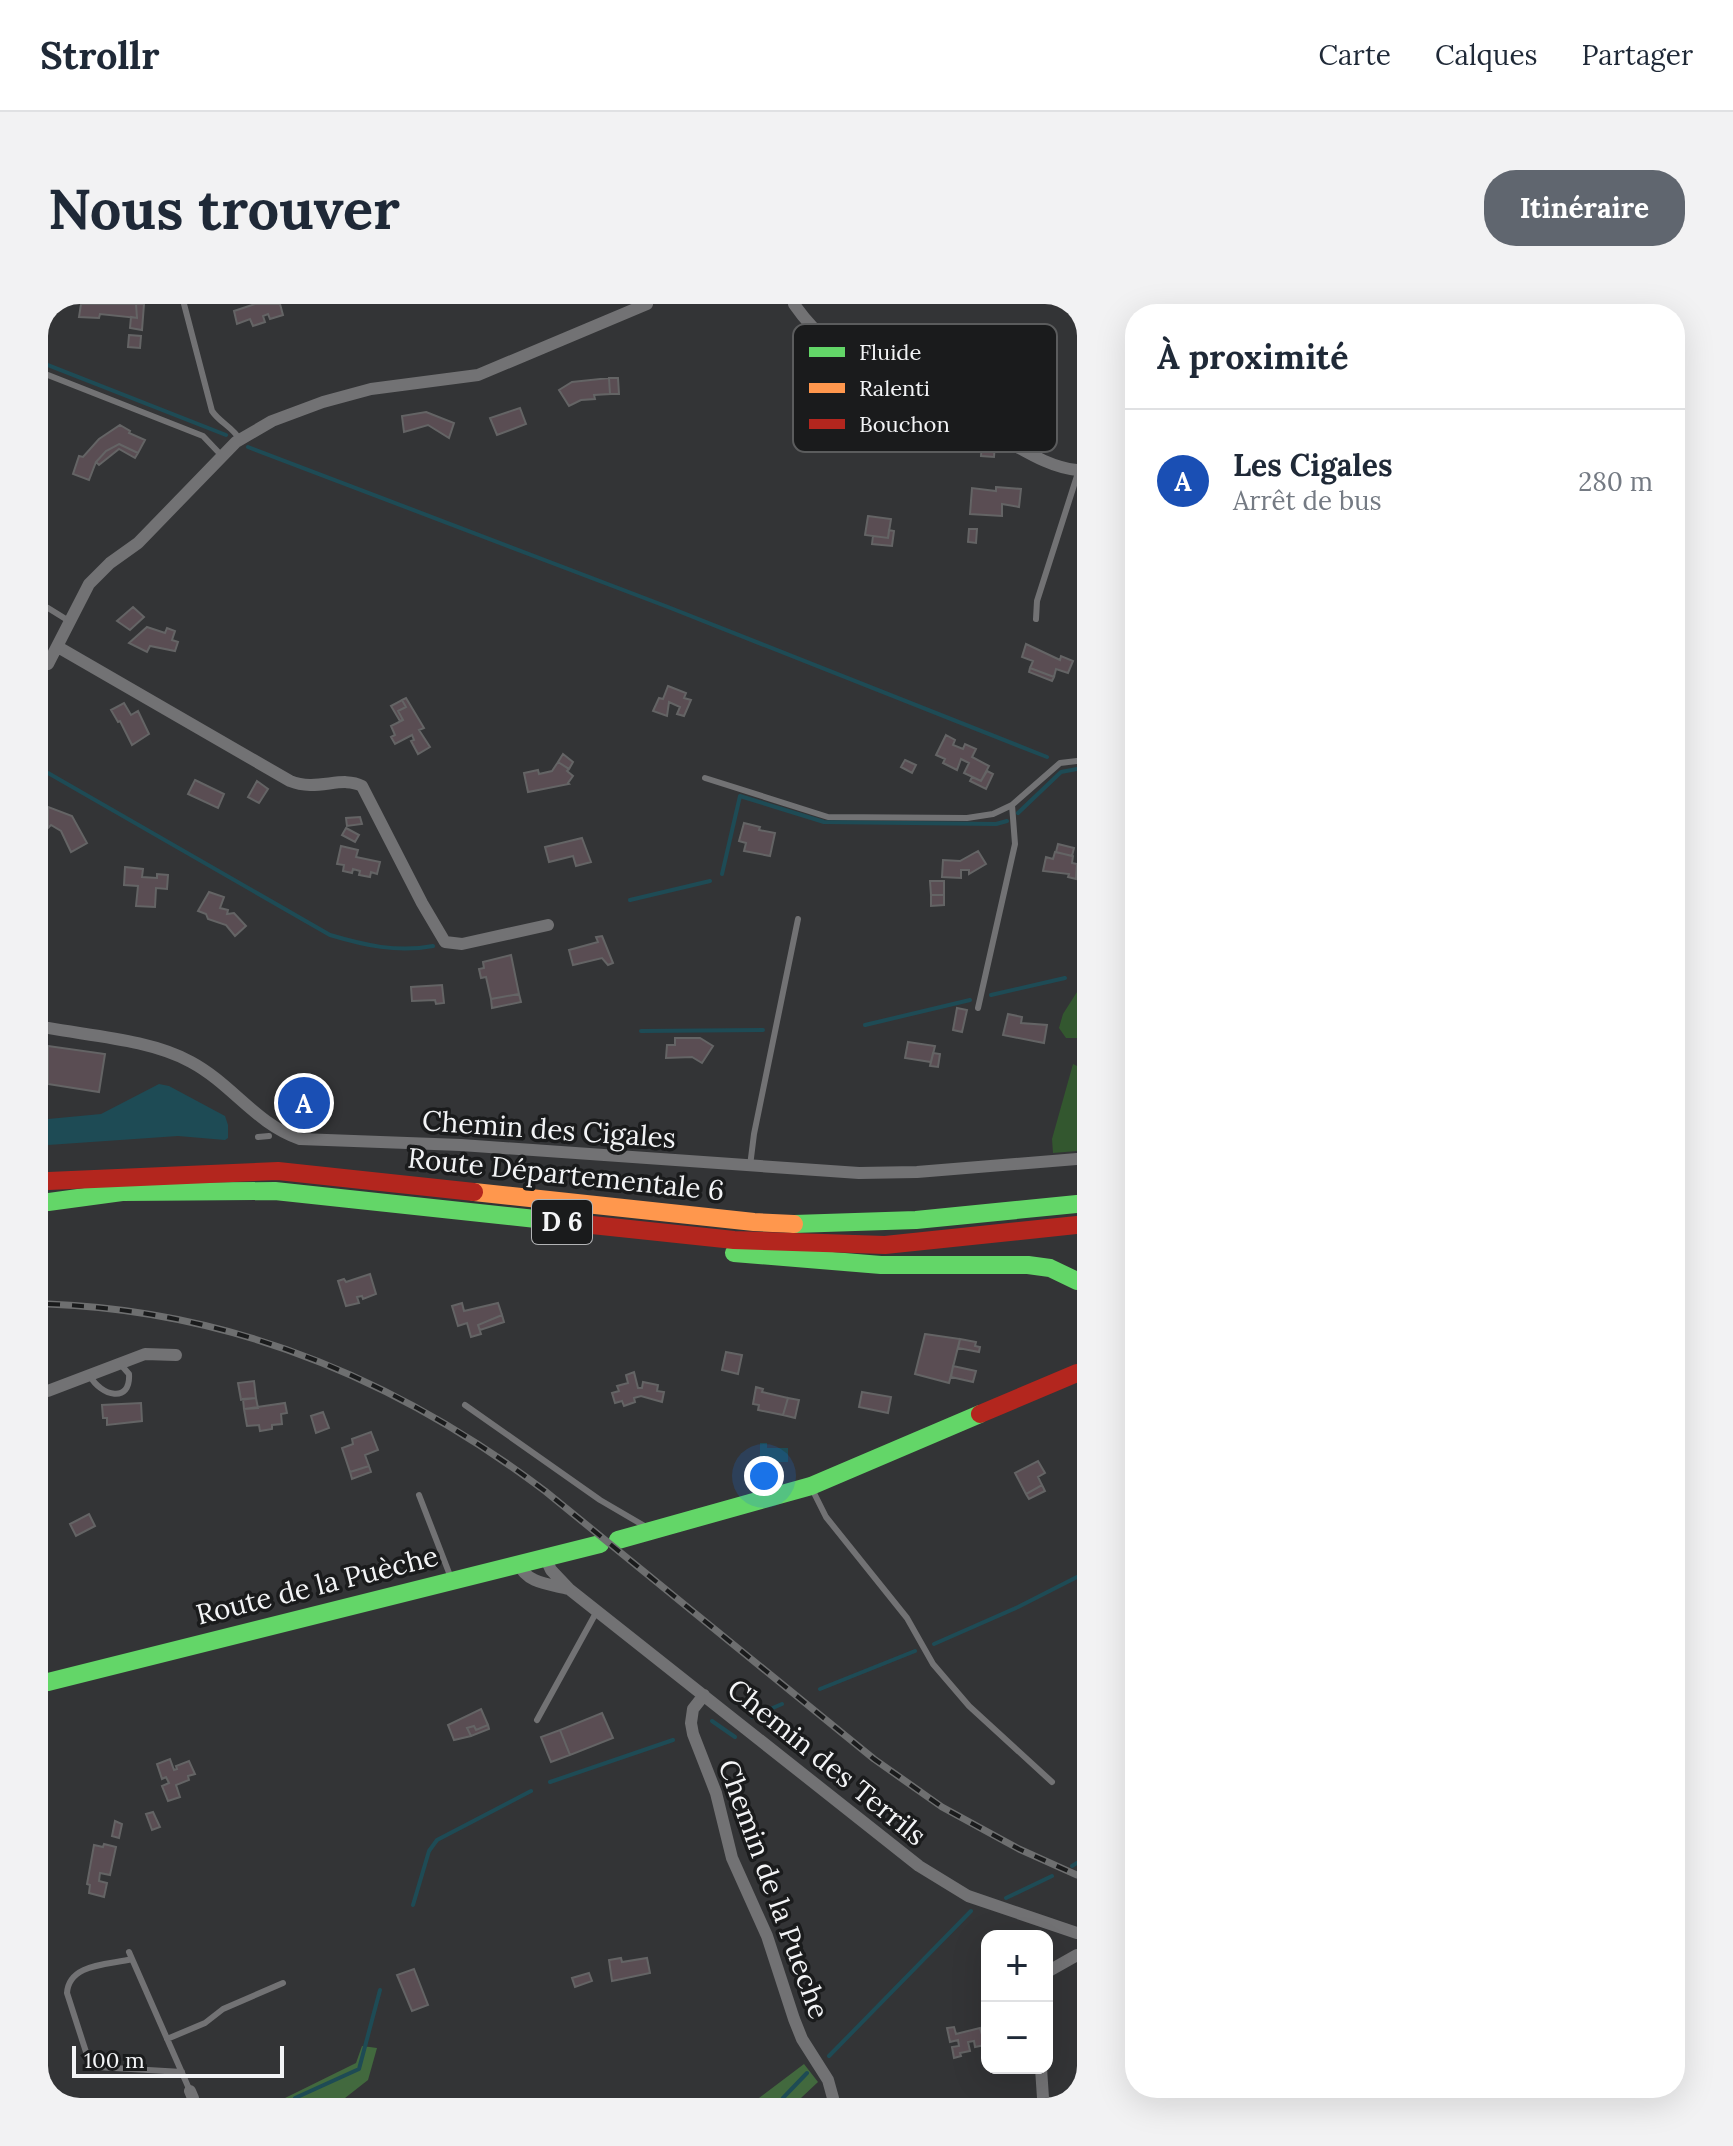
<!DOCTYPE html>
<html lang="fr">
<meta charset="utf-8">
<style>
body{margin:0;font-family:Lora,serif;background:#f2f2f3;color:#1f2937}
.controls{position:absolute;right:24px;bottom:24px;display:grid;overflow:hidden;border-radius:16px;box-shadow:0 8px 32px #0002}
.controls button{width:72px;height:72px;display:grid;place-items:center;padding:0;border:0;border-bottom:2px solid #e0e1e3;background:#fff;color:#1f2937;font:40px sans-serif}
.scale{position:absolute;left:24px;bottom:20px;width:212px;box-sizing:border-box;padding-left:8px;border:4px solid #f3f4f6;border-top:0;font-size:22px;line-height:28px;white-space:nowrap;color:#f3f4f6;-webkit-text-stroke:6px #1a1b1c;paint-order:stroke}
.you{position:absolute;left:716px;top:1172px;width:28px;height:28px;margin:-20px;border:6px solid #fff;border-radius:50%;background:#1a73e8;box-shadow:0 0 0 12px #1a73e833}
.badge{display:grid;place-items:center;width:52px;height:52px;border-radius:50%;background:#60666f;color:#fff;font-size:26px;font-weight:700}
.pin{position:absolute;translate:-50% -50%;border:4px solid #fff;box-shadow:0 2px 8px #0006}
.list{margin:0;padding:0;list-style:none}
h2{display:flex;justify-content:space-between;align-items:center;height:104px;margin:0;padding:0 32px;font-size:34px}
h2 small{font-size:26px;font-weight:400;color:#747a83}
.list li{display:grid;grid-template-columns:52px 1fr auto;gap:24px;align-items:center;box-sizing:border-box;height:144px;padding:0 32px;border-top:2px solid #e0e1e3}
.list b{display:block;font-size:30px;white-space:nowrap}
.list p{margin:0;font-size:26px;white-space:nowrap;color:#747a83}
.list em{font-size:26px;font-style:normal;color:#747a83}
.map{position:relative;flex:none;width:1029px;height:1794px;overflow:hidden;border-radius:32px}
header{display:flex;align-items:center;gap:48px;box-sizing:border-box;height:112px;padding:0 40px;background:#fff;border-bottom:2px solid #e0e1e3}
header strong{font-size:38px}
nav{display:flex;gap:44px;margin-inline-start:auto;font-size:28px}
.intro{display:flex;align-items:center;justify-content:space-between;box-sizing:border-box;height:192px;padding:0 48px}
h1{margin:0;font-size:56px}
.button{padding:20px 36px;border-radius:32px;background:#60666f;color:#fff;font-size:28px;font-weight:700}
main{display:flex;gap:48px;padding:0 48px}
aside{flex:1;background:#fff;border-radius:32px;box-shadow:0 8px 32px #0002}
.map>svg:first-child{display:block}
.green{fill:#33572f}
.forest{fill:#42693e}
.water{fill:#1e4b55}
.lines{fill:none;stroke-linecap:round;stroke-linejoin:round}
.stream{stroke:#1e4b55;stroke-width:4}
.building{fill:#5a4d53;stroke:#646465;stroke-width:2}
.path{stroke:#707072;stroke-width:3;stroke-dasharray:6 6;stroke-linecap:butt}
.lane{stroke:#727274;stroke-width:6}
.street{stroke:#727274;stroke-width:12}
.fast{stroke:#63d668;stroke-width:18}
.slow{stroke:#ff974d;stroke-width:18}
.jam{stroke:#b3261e;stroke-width:18}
.rail-casing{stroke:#6e6f70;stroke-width:7}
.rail{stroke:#1a1b1c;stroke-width:4;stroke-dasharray:12;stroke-linecap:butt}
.labels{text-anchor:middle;stroke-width:7;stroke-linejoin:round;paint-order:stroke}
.shield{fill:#1a1b1c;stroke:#b2b3b5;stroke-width:2}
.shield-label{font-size:26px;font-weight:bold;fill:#f3f4f6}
.street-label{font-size:28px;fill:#f3f4f6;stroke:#1a1b1c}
.key{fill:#1a1b1c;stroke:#5b5c5d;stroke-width:2}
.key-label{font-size:22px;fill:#f3f4f6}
</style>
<header>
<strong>Strollr</strong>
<nav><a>Carte</a><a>Calques</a><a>Partager</a></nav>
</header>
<div class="intro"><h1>Nous trouver</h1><a class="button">Itinéraire</a></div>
<main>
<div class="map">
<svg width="1029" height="1794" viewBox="0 0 1029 1794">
<rect width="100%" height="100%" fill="#333436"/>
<path class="green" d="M1029,688V734H1018L1011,724L1015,710Z
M1025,760L1029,762V847L1005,849L1004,835Z"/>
<path class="forest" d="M314,1742L329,1744L320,1776L297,1794H237L308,1759Z
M756,1760L770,1778L753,1794H711Z"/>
<path class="water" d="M111,780L121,782L177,812L180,821V834L177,836L130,832L0,841V815L53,810Z
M712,1139H719V1144H740V1158H712Z"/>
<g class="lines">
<path class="stream" d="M0,61L178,131
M200,143L620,303L999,453
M0,469L282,631C316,641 349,649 385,642
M970,509L1013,468L1029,465
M674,570L692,492L776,518L948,520L959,517
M582,596L662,577
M943,691L1017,674
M817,721L922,696
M593,727L715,726
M886,1340L970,1303L1029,1273
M772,1385L867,1347
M704,1413L734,1400
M664,1417L687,1433
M502,1478L625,1436
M1024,1562L1029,1559
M958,1594L1004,1572
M365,1601L381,1547L389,1536L483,1487
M781,1752L923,1607
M247,1794L311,1765L332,1686
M735,1794L759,1769"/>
</g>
<path class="building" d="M33,0H88L89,14L52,10L51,14L31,13Z
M88,0H96L94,26L82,24L83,13L89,14Z
M207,0H232L235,11L222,15L220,10L215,12L217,18L205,22L202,15L189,20L186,7Z
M81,31L93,32L92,44L80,43Z
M561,74H570L571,90H562Z
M561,74L562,90L546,91L547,95L533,96L521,102L511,86L524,78Z
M472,104L478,120L449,131L442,114Z
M378,108L406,119L401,134L380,121L356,128L354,112Z
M72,121L82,127L81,129L97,136L90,149L71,140L58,147L48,158L41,176L25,170L31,152L35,153L51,135Z
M934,139L947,140L946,153L933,152Z
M71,140L90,149L87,154L71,145L51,161L48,158L58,147Z
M948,183L973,185L971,203L954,200V212L922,210L924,184L948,187Z
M820,212L843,215L840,234L817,231Z
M921,225H929L928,239L920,238Z
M841,226L846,227L844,242L824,240L825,232L840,234Z
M85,303L96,313L82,326L69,317Z
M99,323L117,329L119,324L127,327L124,336L130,338L127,347L102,342L99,348L81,339Z
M978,340L1012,356L1013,352L1025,357L1020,369L1008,365L1006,373L982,364L985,357L974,353Z
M982,364L1006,373L1004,377L981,368Z
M620,382L638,389L636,394L643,396L636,412L629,410L632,403L621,398L619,412L605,407L611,394L615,395Z
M358,394L376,424L371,426L382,443L370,450L363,437L366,436L364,431L347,440L343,433L347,431L343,422L355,416L350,407L358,403L354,396Z
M354,396L358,403L350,407L355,416L352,417L343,402Z
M76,399L83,411L90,407L101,430L84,441L72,417L70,418L63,406Z
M898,431L907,436L905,441L915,445L917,440L928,445L924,453L941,462L933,477L916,469L921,459L913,455L909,466L895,459L897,455L888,451Z
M515,450L525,458L521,465L510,458Z
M857,456L868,461L864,469L853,463Z
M510,458L521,465L519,467L525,472L520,479L521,480L480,488L476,469L490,466L491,470L504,467Z
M939,467L945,470L938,485L922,477L924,473L933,477Z
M147,476L176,490L170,504L140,490Z
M209,477L220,485L211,499L200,493Z
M0,503L24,512L39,539L23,548L13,527L3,521L0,524Z
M312,513L314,520L299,522L298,514Z
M696,519L712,523L711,526L727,529L722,552L696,547L698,539L691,537Z
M298,524L311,531L307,538L294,531Z
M534,534L543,558L528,562L525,552L501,558L497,543Z
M1010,540L1026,544L1024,552L1008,548Z
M293,542L310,546L308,553L332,558L329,570L323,568L322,573L311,571L312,567L305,565L304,569L295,567L296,561L289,560Z
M930,547L938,560L921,570V566H913V574L894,573L895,556L912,557Z
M1007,548L1025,552L1024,559L1029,560L1028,575L1020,573L1021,570L995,567L998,553L1005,555Z
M77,563L95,565L94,573L109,574V570L120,571L119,585L108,584L107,603L88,602L90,582L76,581Z
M882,577H896V591H883Z
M161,588L176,593L172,604L180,606L179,610L186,609L198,622L187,632L178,621L160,615L158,610L150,607Z
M883,591H896V601L883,602Z
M554,632L565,659L560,661L554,654L525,661L521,646L550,638L548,633Z
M463,651L471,690L443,695L438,673L433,674L431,665L436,664L435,658Z
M394,681L396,699L388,700L387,696L364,697L363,683Z
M471,690L473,698L444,704L443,695Z
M909,704L919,706L914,728L905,726Z
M960,710L974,713L973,719L999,721L996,739L955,731Z
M627,734H652L665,742L654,759L644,753L618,754L619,741H627Z
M860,738L887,742L883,758L857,754Z
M0,742L57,750L51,788L0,780Z
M885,749L892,750L890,763L882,762Z
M322,970L328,990L315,995L314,992L309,993L311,999L298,1002L290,977L296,975L298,978Z
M414,999L416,1007L450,999L454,1011L430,1021L433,1030L423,1033L419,1019L410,1022L404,1002Z
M454,1011L456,1018L432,1026L430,1021Z
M877,1030L912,1035L901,1079L867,1070Z
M912,1035L928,1038L927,1042L932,1043L931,1048L910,1044Z
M678,1048L694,1051L690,1070L674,1066Z
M905,1062L928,1067L925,1078L903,1073Z
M586,1068L590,1084H594L595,1078L610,1081L609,1087L616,1088L614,1098L593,1092L586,1094L587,1098L576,1102L574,1097L567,1099L564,1089L571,1087L569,1082L580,1079L578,1071Z
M206,1077L208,1094L193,1096L190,1079Z
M708,1083L715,1085L714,1088L740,1094L735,1111L710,1106L711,1101L705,1100Z
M814,1088L843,1093L840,1109L811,1103Z
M208,1094L210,1104L196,1105L195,1095Z
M740,1094L751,1096L747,1114L735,1111Z
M93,1099L94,1117L59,1121V1114H55L54,1101Z
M237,1099L239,1109L233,1110L234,1120L224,1121V1125L212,1127L211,1121L199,1122L196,1105Z
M275,1108L281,1124L268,1129L263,1112Z
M323,1128L330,1146L317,1151L321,1162L302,1168L294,1144L305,1140L304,1135Z
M990,1157L997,1169L990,1173L994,1181L978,1190L967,1169Z
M321,1162L323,1168L304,1175L302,1168Z
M994,1181L997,1187L981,1195L978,1190Z
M41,1210L47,1222L28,1232L22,1220Z
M433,1405L440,1421L428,1426L426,1422L419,1424L423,1432L406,1436L400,1421Z
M554,1409L565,1434L522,1451L512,1426Z
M440,1421L441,1425L423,1432L419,1424L426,1422L428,1426Z
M512,1426L522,1451L503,1458L493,1433Z
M122,1455L126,1466L129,1465L128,1462L141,1457L147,1470L140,1472L141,1476L128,1481L132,1493L120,1497L114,1482L121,1479L118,1473L114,1475L109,1460Z
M105,1508L112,1523L104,1526L98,1510Z
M67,1517L74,1520L71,1534L64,1532Z
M56,1540L68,1543L62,1571L52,1569L51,1577L59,1579L56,1593L41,1589L42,1581L39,1580L46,1541L55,1543Z
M573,1654L574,1658L599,1654L602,1669L564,1677L561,1656Z
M366,1665L380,1701L364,1707L349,1671Z
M541,1669L544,1677L527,1683L524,1674Z
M906,1723L908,1730L932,1724L937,1741L927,1743L926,1737L920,1738L922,1747L912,1749L913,1752L906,1754L904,1743L911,1742L910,1736L902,1738L899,1724Z"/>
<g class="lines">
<path class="path" d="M849,24L938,27
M857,82L865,73L890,68L894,23"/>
<path class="lane" d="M136,0L164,107C172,119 185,123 192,136
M0,71L155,132L174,152
M0,304L21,317
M988,315L989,297L1029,172
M657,474L780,513L919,514L945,510L964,501L1012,459L1029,457
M930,704L967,540L964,501
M210,833L221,832
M702,862L706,830L750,615
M42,1072C53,1092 83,1100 81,1070L74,1062
M417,1101L552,1196L600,1224
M764,1185L778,1213L859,1314L885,1360L921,1402L1004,1478
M371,1191L403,1274
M489,1416L549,1307
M81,1648L142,1787
M84,1655C61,1661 21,1659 19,1689L39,1751L49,1763L134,1768
M119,1735L157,1719L175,1705L235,1679"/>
<path class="street" d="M746,0C778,47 829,73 872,108C889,117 909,114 926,121C961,134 991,162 1029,166
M10,343L242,477C269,488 294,471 314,482L374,599L397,638L414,640L500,621
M0,360L41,280L62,259L90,239L188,138L224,117L275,98L323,85L430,71L599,0
M0,724C44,732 104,736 143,758C184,780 208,820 252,835L413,841L811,869L869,868L1029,855
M0,1087L97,1050L128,1051
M470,1259C479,1280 501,1280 521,1285L503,1266L497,1253
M521,1285L871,1562L920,1592L1029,1629
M656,1391L645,1405L643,1419L645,1430L668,1489L684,1554L719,1632L746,1715L754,1735L780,1776L785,1794
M999,1668L1029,1651
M993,1764L995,1794
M142,1787L145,1794"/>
<path class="fast" d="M0,898L74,888L227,887L525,919
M746,920L868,916L1029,900
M686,949L833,961H980L1002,964L1029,977
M570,1236L763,1182L932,1110
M0,1378L552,1240"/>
<path class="slow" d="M426,888L706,918L746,920"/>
<path class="jam" d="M0,877L230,867L426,888
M525,919L686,936L837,941L1029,921
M932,1110L1029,1069"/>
<defs>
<path id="rail" d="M0,1000C186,1007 350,1076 497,1187L826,1455L894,1503L971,1545L1029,1571"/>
</defs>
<use href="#rail" class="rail-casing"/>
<use href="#rail" class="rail"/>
</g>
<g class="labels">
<rect class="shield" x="484" y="896" width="60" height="44" rx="6"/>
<g class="shield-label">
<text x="514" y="927">D 6</text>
</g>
<g class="street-label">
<text transform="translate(501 825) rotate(4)" y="10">Chemin des Cigales</text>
<text transform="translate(518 870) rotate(6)" y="10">Route Départementale 6</text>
<text transform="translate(269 1281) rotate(-14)" y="10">Route de la Puèche</text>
<text transform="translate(779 1458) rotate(39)" y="10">Chemin des Terrils</text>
<text transform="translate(726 1585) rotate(70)" y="10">Chemin de la Pueche</text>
</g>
</g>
<rect x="745" y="20" width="264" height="128" rx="12" class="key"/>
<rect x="761" y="43" width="36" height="10" fill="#63d668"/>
<rect x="761" y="79" width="36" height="10" fill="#ff974d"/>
<rect x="761" y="115" width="36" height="10" fill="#b3261e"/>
<g class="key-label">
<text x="811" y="56">Fluide</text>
<text x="811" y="92">Ralenti</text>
<text x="811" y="128">Bouchon</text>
</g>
</svg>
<div class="controls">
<button>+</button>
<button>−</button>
</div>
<div class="scale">100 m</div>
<div class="you"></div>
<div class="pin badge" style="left:256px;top:799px;background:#1a4fb4">A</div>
</div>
<aside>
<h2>À proximité<small></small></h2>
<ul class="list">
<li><span class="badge" style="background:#1a4fb4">A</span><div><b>Les Cigales</b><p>Arrêt de bus</p></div><em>280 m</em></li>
</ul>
</aside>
</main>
